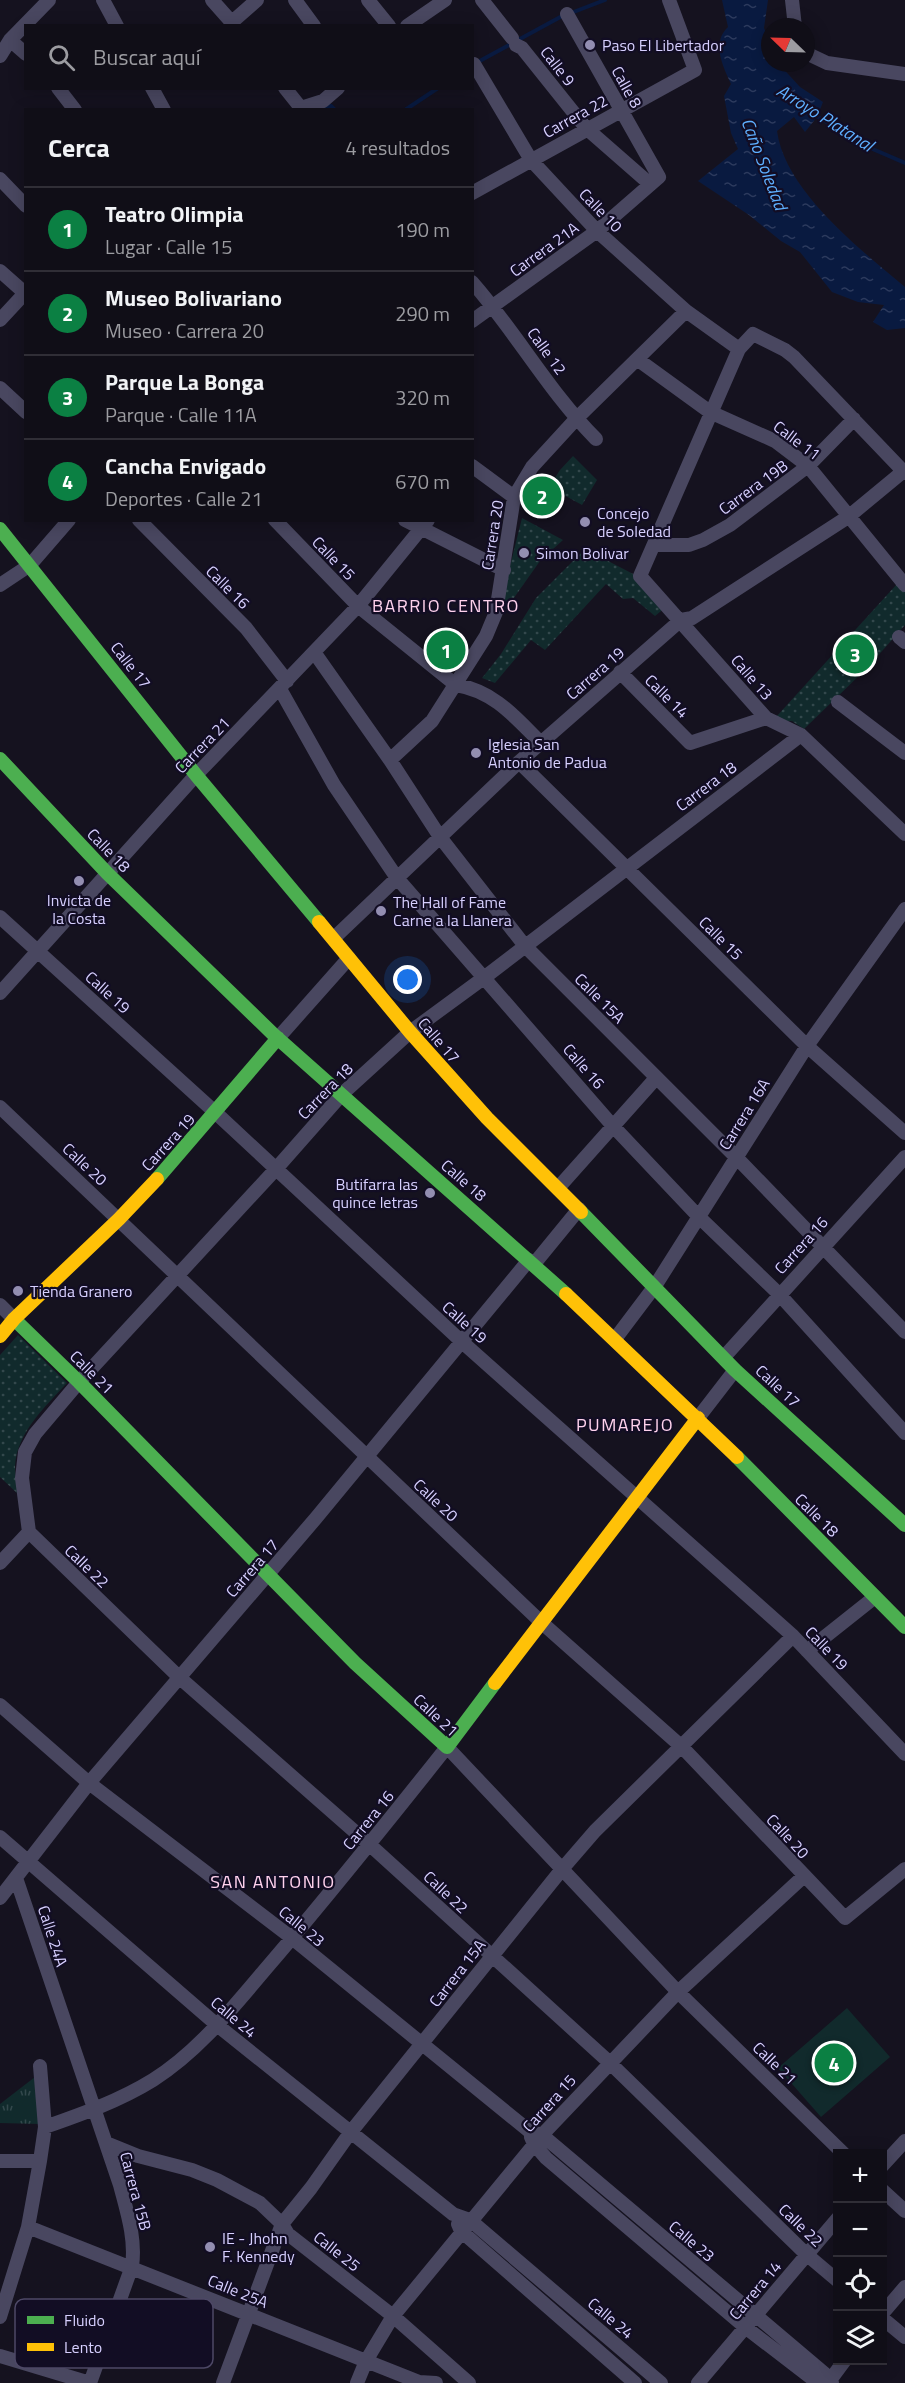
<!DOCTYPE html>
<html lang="es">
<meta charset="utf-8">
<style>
body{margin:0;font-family:"Titillium Web",sans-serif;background:#1e1c24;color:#f1f3f6}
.controls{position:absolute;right:18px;bottom:18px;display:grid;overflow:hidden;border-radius:0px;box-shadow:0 3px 15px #0003}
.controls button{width:54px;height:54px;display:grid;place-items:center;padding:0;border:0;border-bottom:2px solid #302e36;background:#100e17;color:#f1f3f6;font:30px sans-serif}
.compass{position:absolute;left:761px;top:18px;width:54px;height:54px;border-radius:50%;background:#100e17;box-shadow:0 3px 15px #0003;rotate:293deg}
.you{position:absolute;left:408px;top:980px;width:21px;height:21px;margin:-15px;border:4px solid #fff;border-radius:50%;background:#1a73e8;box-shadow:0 0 0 9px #1a73e833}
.badge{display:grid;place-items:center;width:39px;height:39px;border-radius:50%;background:#0b8043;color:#fff;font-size:20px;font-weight:700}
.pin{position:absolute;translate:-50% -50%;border:3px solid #fff;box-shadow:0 2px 6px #0006}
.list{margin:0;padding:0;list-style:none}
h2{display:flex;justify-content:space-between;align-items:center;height:78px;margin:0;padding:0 24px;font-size:26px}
h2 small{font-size:20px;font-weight:400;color:#9c9ca1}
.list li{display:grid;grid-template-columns:39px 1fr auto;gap:18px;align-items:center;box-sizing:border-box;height:84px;padding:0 24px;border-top:2px solid #302e36}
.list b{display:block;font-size:22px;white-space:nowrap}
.list p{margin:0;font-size:20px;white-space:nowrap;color:#9c9ca1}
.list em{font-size:20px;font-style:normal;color:#9c9ca1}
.icon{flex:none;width:33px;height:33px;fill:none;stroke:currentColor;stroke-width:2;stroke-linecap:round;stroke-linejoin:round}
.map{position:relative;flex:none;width:905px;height:2383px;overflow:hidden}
.search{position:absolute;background:#100e17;box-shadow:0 3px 15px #0003;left:24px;top:24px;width:450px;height:66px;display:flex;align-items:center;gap:15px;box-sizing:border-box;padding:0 21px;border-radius:0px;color:#9c9ca1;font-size:22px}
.panel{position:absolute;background:#100e17;box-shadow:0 3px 15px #0003;left:24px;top:108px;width:450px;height:414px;border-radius:0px}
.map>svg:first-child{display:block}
.grass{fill:url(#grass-tufts)}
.park{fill:url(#park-dots)}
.pitch{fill:#112a2c}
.water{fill:url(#water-ripples)}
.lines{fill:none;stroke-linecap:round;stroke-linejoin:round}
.stream{stroke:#091a40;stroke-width:4}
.street{stroke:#494760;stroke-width:14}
.fast{stroke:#4caf50;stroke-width:14}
.slow{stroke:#ffc107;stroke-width:14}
.poi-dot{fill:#938eb1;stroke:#120d24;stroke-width:2}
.labels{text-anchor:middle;stroke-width:4.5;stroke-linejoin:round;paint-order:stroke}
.poi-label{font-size:16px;fill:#d7d0ff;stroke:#120d24;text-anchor:start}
.street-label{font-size:16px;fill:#d7d0ff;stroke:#120d24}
.water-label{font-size:18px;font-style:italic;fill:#5eafff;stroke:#120d24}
.neighbourhood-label{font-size:18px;letter-spacing:1.5px;fill:#ffd2ed;stroke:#120d24}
.key{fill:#120d24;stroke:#4d4866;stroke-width:1.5}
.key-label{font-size:16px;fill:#d7d0ff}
</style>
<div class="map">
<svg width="905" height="2383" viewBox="0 0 905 2383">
<defs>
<pattern id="grass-tufts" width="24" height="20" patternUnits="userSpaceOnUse" patternTransform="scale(1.5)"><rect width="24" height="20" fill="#112a2c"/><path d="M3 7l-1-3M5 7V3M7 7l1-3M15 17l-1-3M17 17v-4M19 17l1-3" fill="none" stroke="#33484c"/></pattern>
<pattern id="park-dots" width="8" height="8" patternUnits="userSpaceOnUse" patternTransform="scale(1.5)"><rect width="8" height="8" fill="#112a2c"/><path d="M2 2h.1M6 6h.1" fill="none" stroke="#33484c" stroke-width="1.8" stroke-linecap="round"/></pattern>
<pattern id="water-ripples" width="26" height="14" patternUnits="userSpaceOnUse" patternTransform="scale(1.5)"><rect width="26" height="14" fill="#091a40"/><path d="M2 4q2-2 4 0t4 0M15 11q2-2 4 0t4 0" fill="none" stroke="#2c3a5d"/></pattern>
</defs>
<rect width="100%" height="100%" fill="#15121f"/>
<path class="grass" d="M35,2077L40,2124L0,2123V2104Z"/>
<path class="park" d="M573,456L597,480L582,505L549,487L560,470Z
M522,518L563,540L540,561L506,609L500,606Z
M585,549L637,576L666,607L655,616L633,598L623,599L606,584L545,650L531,640L495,683L482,678L501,654L536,598Z
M897,584L905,592V625L868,667L804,729L792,721H780L776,717Z
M18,1335L67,1383C46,1406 17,1432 15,1466C15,1476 18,1486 19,1495L0,1477V1355Z"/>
<path class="pitch" d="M847,2008L890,2057L821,2117L778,2068Z"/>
<path class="water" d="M722,0H768L764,28L770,42V63H778L800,87L823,102L817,117L805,132L794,117L777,131C785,191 861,250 905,287V328L887,330L873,322L884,305L858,302L832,292L800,252L781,241L749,215L698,181L738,149L731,133L724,96L731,84C723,66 711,43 728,27Z"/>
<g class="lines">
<path class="stream" d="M571,13L605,0
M476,63L564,15
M324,106H331L335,110
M405,110L438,88
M813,114L868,147L905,163"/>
<path class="street" d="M103,0L117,26
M212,0L235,26
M295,0L314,26
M368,0L389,26
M482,0L512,38
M792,0L795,27
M232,22L257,0
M407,26L445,0
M10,40L26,54
M516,45L522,48L586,128L650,184
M806,53L827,63L905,74
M0,56L10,40L49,0
M474,64L531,160L597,231L686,311L739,349
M58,88L75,110
M152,88L164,110
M285,88L301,108L323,101L338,88
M0,179L26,206
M472,193L695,70L669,0
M0,271L26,294
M472,282C516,332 549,392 596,439
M0,320L26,292
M472,321L597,231L659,177L567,14
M637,359L710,412L775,441L808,466L905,585
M0,388L26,412
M472,466L514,497
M905,473L794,357L785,350L753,334L739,349L640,576L766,718L801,735L905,834
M139,520L246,628L287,681
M275,520L358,606L456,685C494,691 515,717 541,743
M405,520L504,570
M654,545H689L703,540L730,525L808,466L854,419
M0,585L30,565L69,520
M899,637L905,642
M314,652L390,760L440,837L525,946L736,1157L905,1332
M620,672L690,743L766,718
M280,689L334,785L397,878L612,1125L699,1217L779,1294L905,1433
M838,702L905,753
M390,760L432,721L486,636L496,612L514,497L532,467L576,419L686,311
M519,762L807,1046L905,1133
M0,917L216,1113L461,1341L793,1636L905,1754
M334,938L519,762L681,620L692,618L848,517L905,470
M0,993L196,775L358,606L428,520
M278,1038L349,958
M0,1107L541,1622L682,1747L845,1918L905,1869
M558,1188L656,1078
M534,1264L579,1209
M0,1305L14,1319
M615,1339L655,1286L807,1046L905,909
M724,1357L905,1157
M698,1418L735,1370
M29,1532L180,1678L370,1845L609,2062L806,2254L838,2281
M0,1563L29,1532L22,1478L25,1452L35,1434L79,1382L275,1170L342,1094L410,1032L485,977L801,735
M807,1651L875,1597
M0,1705L89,1783L292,1938L528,2130L542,2135L824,2373L832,2383
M0,1837L217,2025L453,2214L470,2220L661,2383
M0,1898L89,1783L316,1518L529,1260
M45,2127C82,2114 119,2101 153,2080C199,2051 234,2006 269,1965C330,1894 389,1820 447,1747L678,1992L844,2154
M531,2137L534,2144L546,2158L745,2327L818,2383
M106,2143L138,2156L192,2170L217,2180L260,2203L282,2224L288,2234L393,2316L469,2383
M0,2161H40
M882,2166L905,2141
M882,2190L905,2211
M458,2224L461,2231L635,2383
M28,2227L419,2382L436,2383
M882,2314L905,2287
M0,2317L28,2227L40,2161L45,2127L40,2066
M882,2318L905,2337
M0,2356L90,2383L132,2266C136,2239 127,2212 120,2185L16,1878
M223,2383L282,2224L311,2188L350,2133L563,1868L595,1831L793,1636
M357,2383L366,2361L393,2316L542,2135L678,1992L804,1876
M698,2383L838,2218
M828,2383L845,2360"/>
<path class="fast" d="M0,529L196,775L319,922
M0,759L107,873L274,1035L566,1294
M157,1179L278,1038
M581,1212L735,1370L905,1525
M14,1319L79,1382L355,1663L447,1747L495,1683
M737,1457L905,1627"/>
<path class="slow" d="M319,922L410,1032L487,1118L581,1212
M566,1294L737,1457
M0,1336L14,1319L119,1219L157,1179
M495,1683L698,1418"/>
</g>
<g class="poi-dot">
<circle cx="590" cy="45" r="6"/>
<circle cx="585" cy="522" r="6"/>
<circle cx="524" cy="553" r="6"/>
<circle cx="476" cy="753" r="6"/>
<circle cx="79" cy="881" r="6"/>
<circle cx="381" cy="911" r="6"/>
<circle cx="430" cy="1193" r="6"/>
<circle cx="18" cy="1291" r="6"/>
<circle cx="210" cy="2247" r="6"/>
</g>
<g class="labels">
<g class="poi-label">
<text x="602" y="51">Paso El Libertador</text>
<text x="597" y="519">Concejo<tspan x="597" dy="18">de Soledad</tspan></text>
<text x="536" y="559">Simon Bolivar</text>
<text x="488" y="750">Iglesia San<tspan x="488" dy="18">Antonio de Padua</tspan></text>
<text x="79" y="906" text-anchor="middle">Invicta de<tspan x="79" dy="18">la Costa</tspan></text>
<text x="393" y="908">The Hall of Fame<tspan x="393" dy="18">Carne a la Llanera</tspan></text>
<text x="418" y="1190" text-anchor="end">Butifarra las<tspan x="418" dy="18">quince letras</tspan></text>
<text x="30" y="1297">Tienda Granero</text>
<text x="222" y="2244">IE - Jhohn<tspan x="222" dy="18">F. Kennedy</tspan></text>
</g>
<g class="street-label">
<text transform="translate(558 66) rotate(52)" y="6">Calle 9</text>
<text transform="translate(627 87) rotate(61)" y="6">Calle 8</text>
<text transform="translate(575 116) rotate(-29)" y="6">Carrera 22</text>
<text transform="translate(601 210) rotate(46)" y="6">Calle 10</text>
<text transform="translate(544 249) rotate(-36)" y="6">Carrera 21A</text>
<text transform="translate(547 351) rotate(54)" y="6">Calle 12</text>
<text transform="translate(797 440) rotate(37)" y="6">Calle 11</text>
<text transform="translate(753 487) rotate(-36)" y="6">Carrera 19B</text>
<text transform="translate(492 535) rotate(-81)" y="6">Carrera 20</text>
<text transform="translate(334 558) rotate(46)" y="6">Calle 15</text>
<text transform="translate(228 587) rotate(45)" y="6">Calle 16</text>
<text transform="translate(131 665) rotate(52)" y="6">Calle 17</text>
<text transform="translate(595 673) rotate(-41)" y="6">Carrera 19</text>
<text transform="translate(752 677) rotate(49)" y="6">Calle 13</text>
<text transform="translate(667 696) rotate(45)" y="6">Calle 14</text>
<text transform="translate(202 745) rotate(-46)" y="6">Carrera 21</text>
<text transform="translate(706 786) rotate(-37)" y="6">Carrera 18</text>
<text transform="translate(109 850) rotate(46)" y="6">Calle 18</text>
<text transform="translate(721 938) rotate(45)" y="6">Calle 15</text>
<text transform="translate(108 992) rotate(42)" y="6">Calle 19</text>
<text transform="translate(600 998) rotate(45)" y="6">Calle 15A</text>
<text transform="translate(439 1040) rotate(49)" y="6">Calle 17</text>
<text transform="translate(584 1066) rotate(49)" y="6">Calle 16</text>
<text transform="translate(325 1091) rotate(-46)" y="6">Carrera 18</text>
<text transform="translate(744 1114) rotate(-58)" y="6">Carrera 16A</text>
<text transform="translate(168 1142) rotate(-48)" y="6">Carrera 19</text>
<text transform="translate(85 1164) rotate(43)" y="6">Calle 20</text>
<text transform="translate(464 1180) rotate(41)" y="6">Calle 18</text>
<text transform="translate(801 1245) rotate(-48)" y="6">Carrera 16</text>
<text transform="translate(465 1322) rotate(42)" y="6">Calle 19</text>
<text transform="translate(92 1372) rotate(45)" y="6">Calle 21</text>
<text transform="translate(778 1386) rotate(43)" y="6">Calle 17</text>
<text transform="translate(436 1500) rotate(43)" y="6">Calle 20</text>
<text transform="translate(817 1515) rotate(45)" y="6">Calle 18</text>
<text transform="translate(87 1566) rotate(44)" y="6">Calle 22</text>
<text transform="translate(252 1568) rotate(-49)" y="6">Carrera 17</text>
<text transform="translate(827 1648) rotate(46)" y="6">Calle 19</text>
<text transform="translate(436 1715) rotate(43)" y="6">Calle 21</text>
<text transform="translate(368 1820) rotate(-51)" y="6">Carrera 16</text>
<text transform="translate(788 1836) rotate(47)" y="6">Calle 20</text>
<text transform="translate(446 1892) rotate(43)" y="6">Calle 22</text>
<text transform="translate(302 1926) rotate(39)" y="6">Calle 23</text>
<text transform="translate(53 1936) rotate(72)" y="6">Calle 24A</text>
<text transform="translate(457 1973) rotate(-52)" y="6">Carrera 15A</text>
<text transform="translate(234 2017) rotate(40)" y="6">Calle 24</text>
<text transform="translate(775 2063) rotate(44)" y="6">Calle 21</text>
<text transform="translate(549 2103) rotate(-48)" y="6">Carrera 15</text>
<text transform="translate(136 2191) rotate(75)" y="6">Carrera 15B</text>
<text transform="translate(801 2225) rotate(44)" y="6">Calle 22</text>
<text transform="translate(692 2241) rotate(40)" y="6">Calle 23</text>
<text transform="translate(337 2251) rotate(38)" y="6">Calle 25</text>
<text transform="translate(755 2290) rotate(-50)" y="6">Carrera 14</text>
<text transform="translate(238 2291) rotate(22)" y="6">Calle 25A</text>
<text transform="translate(611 2318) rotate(40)" y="6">Calle 24</text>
</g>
<g class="water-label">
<text transform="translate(825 118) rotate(32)" y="6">Arroyo Platanal</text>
<text transform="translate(764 164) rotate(69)" y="6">Caño Soledad</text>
</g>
<g class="neighbourhood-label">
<text x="446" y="612">BARRIO CENTRO</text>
<text x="625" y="1431">PUMAREJO</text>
<text x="273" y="1888">SAN ANTONIO</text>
</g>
</g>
<rect x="15" y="2299" width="198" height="69" rx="9" class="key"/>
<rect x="27" y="2316" width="27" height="8" fill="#4caf50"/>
<rect x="27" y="2343" width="27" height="8" fill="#ffc107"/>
<g class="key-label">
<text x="64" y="2326">Fluido</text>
<text x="64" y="2353">Lento</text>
</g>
</svg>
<div class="controls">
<button>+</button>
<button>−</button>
<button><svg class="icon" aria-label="locate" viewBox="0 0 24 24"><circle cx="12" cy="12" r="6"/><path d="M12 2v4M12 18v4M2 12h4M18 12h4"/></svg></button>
<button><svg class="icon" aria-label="layers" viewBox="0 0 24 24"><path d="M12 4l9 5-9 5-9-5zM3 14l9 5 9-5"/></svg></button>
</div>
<svg class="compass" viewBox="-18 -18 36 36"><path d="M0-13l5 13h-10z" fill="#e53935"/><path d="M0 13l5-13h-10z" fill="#9c9ca1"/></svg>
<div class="you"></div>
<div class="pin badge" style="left:446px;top:650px">1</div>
<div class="pin badge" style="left:542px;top:496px">2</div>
<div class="pin badge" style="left:855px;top:654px">3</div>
<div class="pin badge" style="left:834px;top:2063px">4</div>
<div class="search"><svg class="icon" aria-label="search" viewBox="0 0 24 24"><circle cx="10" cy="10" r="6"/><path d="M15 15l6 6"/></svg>Buscar aquí</div>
<section class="panel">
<h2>Cerca<small>4 resultados</small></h2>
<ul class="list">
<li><span class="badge">1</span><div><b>Teatro Olimpia</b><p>Lugar · Calle 15</p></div><em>190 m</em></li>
<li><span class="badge">2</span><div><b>Museo Bolivariano</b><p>Museo · Carrera 20</p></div><em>290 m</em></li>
<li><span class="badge">3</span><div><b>Parque La Bonga</b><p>Parque · Calle 11A</p></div><em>320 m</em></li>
<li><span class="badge">4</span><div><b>Cancha Envigado</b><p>Deportes · Calle 21</p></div><em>670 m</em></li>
</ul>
</section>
</div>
